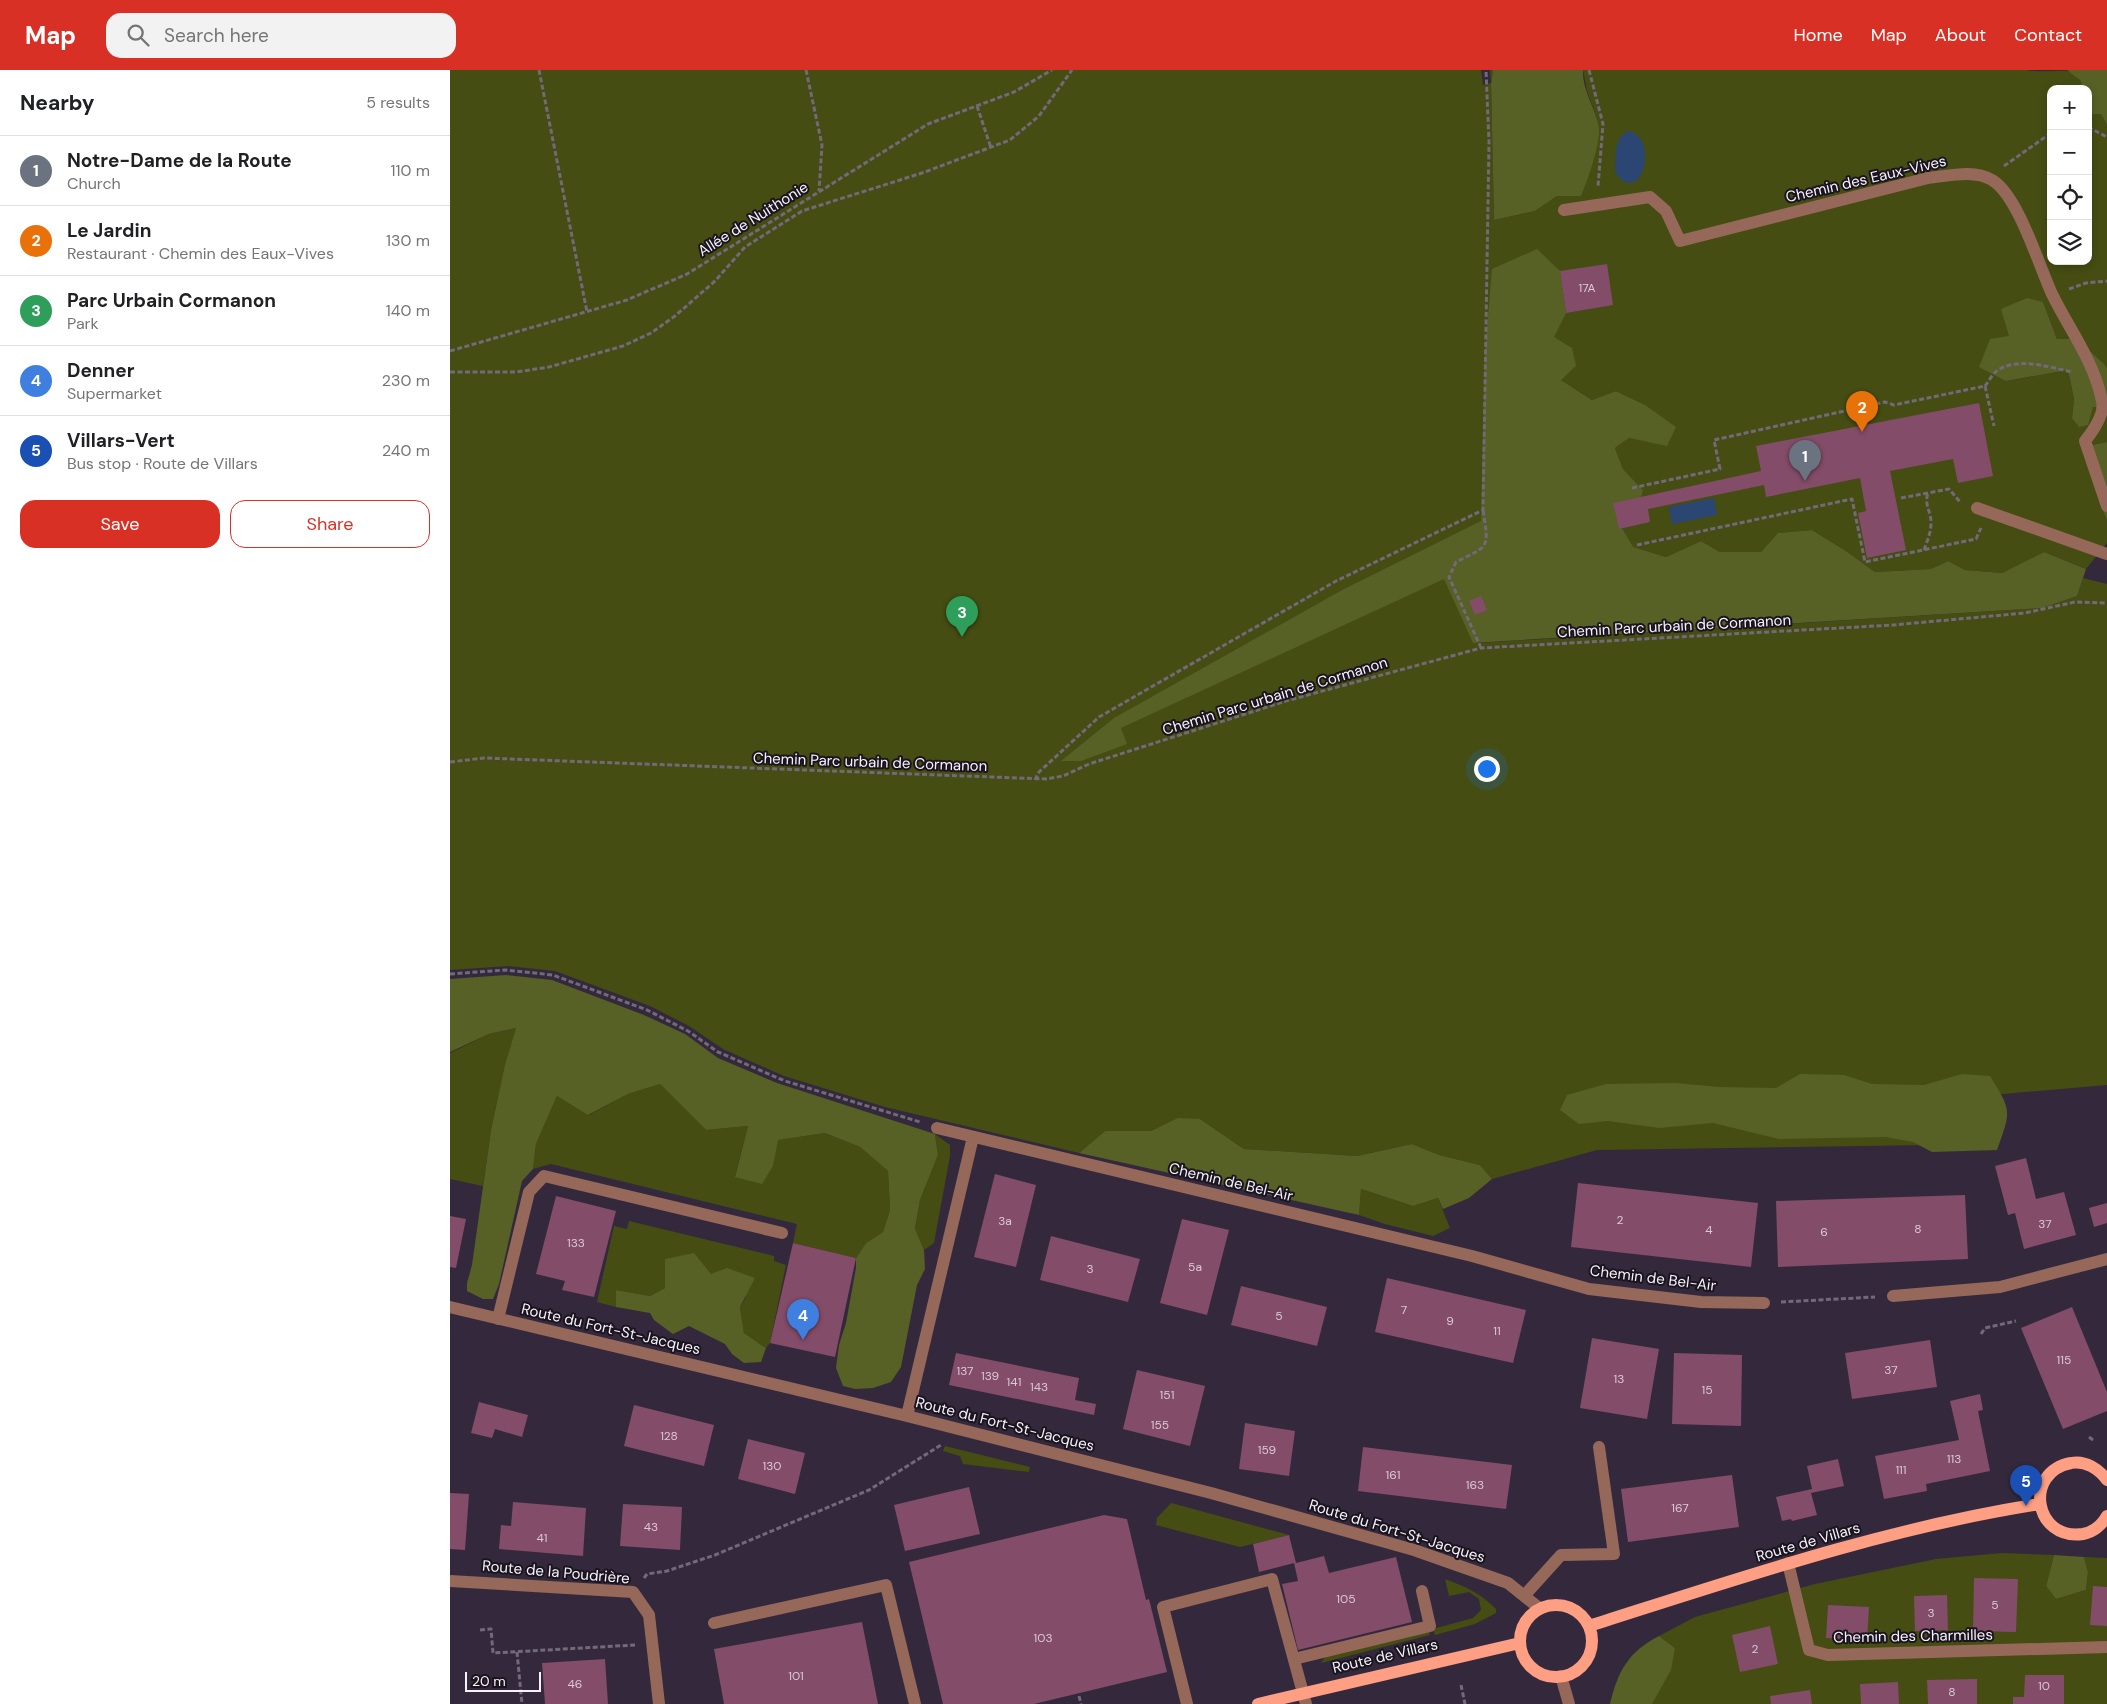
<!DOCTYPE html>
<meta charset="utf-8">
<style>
body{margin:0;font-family:"DM Sans",sans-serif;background:#f2f2f2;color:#202124}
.controls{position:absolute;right:15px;top:15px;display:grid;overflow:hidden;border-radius:10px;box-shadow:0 2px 8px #0003}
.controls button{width:45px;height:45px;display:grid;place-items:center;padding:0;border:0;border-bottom:1px solid #e0e0e0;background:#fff;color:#202124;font:25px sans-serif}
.scale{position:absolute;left:15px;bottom:12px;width:76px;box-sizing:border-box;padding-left:5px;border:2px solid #f8f1fd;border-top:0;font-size:14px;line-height:18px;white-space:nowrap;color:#f8f1fd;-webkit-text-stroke:4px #19141d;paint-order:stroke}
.you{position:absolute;left:1036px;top:698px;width:18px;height:18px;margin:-12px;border:4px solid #fff;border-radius:50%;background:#1a73e8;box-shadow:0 0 0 8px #1a73e833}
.badge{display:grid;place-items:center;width:32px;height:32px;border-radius:50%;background:#d93025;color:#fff;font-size:16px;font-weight:700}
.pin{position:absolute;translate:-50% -41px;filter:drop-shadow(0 1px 2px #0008)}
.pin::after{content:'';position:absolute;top:26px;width:18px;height:15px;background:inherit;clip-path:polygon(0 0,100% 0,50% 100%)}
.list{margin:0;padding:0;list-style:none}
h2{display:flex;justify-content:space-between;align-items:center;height:65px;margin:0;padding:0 20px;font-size:21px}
h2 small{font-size:16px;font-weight:400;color:#757577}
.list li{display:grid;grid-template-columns:32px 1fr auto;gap:15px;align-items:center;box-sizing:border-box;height:70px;padding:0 20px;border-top:1px solid #e0e0e0}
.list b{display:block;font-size:19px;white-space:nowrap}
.list p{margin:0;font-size:16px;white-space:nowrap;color:#757577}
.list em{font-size:16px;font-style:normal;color:#757577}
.actions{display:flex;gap:10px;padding:15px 20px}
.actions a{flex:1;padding:11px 0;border:1px solid #d93025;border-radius:15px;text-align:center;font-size:18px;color:#d93025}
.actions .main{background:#d93025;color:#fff}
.icon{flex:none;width:28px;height:28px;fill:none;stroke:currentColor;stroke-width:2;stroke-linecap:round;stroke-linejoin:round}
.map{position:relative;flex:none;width:1657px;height:1634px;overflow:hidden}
header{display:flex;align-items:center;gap:30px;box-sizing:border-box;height:70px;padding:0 25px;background:#d93025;color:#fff}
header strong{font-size:24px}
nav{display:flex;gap:28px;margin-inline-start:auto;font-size:18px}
.search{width:350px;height:45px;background:#f2f2f2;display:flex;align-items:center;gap:12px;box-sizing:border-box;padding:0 18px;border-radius:15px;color:#757577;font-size:19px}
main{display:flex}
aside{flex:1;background:#fff}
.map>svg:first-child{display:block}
.green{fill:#454d12}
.forest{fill:#576025}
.water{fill:#2b4673}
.building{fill:#834c68}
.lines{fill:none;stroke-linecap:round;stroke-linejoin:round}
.path{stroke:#726979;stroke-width:3;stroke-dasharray:5 2.5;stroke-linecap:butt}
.minor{stroke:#96685a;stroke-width:12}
.major{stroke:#fe9e82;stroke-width:12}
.labels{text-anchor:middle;stroke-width:4;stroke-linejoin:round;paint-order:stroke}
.number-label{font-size:12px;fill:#dbc8d8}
.street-label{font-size:15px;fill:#f8f1fd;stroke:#19141d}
</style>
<header>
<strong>Map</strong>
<div class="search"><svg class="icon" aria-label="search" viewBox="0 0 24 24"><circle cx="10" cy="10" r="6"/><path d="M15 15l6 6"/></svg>Search here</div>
<nav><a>Home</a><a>Map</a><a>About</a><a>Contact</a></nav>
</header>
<main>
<aside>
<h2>Nearby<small>5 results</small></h2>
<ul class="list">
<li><span class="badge" style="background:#6b7280">1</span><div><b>Notre-Dame de la Route</b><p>Church</p></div><em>110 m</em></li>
<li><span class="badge" style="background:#e8710a">2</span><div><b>Le Jardin</b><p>Restaurant · Chemin des Eaux-Vives</p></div><em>130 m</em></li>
<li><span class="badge" style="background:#2e9e5b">3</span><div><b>Parc Urbain Cormanon</b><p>Park</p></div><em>140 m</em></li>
<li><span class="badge" style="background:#3f7fe0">4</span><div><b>Denner</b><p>Supermarket</p></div><em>230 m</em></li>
<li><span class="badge" style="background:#1a4fb4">5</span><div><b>Villars-Vert</b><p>Bus stop · Route de Villars</p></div><em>240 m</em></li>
</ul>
<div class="actions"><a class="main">Save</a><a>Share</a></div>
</aside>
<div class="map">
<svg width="1657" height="1634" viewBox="0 0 1657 1634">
<rect width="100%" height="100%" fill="#34293c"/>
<path class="green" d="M0,0H1031L1033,15L1041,13L1040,0H1043L1041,14L1044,150L1085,141L1107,126L1149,54L1137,21L1133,0H1577C1590,3 1608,0 1618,1C1623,3 1627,8 1632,11V19H1601V191H1638V45L1651,44L1657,55V318L1626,269H1607L1593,232L1559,266L1557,311L1618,300L1624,329L1622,348L1643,337L1657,339V372L1642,375L1649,432L1657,450V473L1636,499L1594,482L1552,503L1515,500L1498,491L1481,499L1425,502L1396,481L1362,460L1329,463L1311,482H1270L1251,471L1216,487L1182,477L1172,458L1193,420L1173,399L1165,378L1179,368L1217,375L1195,335L1166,321L1142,330L1111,310L1104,267L1110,201L1028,573L1593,538L1627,526L1633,508L1657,514V1015L1541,1025L1545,1074L1147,1080L1042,1109L1030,1095L989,1085L962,1074L907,1086L794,1079L750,1049H728L701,1061H655L629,1083L435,1037L334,1006L273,979L239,956L200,936L105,901L58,896L0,900Z
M66,958L55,994L41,1060L33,1116L0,1109V983L39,964Z
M210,1014L256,1060L298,1056L285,1106L323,1096L327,1070L375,1063L410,1077L438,1101L440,1140L433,1162L416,1173L406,1188L343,1173L347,1154L101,1094L83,1099L86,1074L107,1026L139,1045L178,1024Z
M485,1064L500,1075V1086L484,1173L474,1180L465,1160L470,1130L488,1085Z
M911,1119L963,1136L988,1128L1000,1158L983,1166L935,1154L909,1145Z
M179,1151L324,1186V1191L336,1195L320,1273L316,1278L294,1263L290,1237L296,1227L261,1204L215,1218L200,1226L166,1220V1237L147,1232L164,1156L177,1159Z
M495,1376L580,1397L579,1402L513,1394L510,1386L493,1381Z
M721,1433L839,1465L790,1477L706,1455L707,1448Z
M1552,1483L1604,1485L1596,1516L1606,1529L1636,1520L1638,1502L1634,1487L1657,1488V1634H1202L1225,1578L1209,1566L1245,1547L1365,1514L1486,1489Z
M995,1509C1014,1516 1032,1524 1046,1539V1543L1025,1554L985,1565L983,1559L1023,1548L1031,1540L1029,1529L1019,1522L999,1526Z
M979,1561L980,1565L871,1593L875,1587Z"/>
<path class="forest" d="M1043,0H1133C1132,17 1143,35 1148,52C1153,69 1138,109 1131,126H1107L1085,141L1044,150L1041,14Z
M1617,0H1657V55L1651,44L1638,45V19H1632L1631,11Z
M1087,179L1110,201L1116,243L1104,267L1122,278L1126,296L1111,310L1142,330L1166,321L1195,335L1226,357L1217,376L1179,368L1165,378L1173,399L1193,420L1187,440L1172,458L1183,477L1216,487L1251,471L1270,482H1311L1328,463L1362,460L1396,481L1425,502L1481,499L1498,491L1515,500L1552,503L1594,482L1636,499L1627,526L1593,538L1023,573L994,509L671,658L677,674L631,691H611L664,648L892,520L1031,451L1035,281L1042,199Z
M1577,228L1593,232L1607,269H1626L1652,292L1657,298V339L1643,337L1638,355L1629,357L1622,348L1624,329L1618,300L1556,311L1529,297L1540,269L1559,266L1551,239Z
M1657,372V450L1649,432L1642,375Z
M56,905L102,910L194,945L235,964L268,988L327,1013L485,1064L488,1085L470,1130L465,1159L474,1180L475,1199L467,1215L451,1297L441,1312L423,1318L405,1319L393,1316L386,1298L389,1275L396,1253L406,1198V1188L416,1173L433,1162L440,1140L438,1101L410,1077L375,1063L328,1070L323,1096L312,1114L285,1107L298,1056L256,1060L210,1014L178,1024L138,1045L107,1026L86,1074L83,1099L72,1111L49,1214L43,1229H33L17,1221V1213L22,1195L41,1060L55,994L66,958L39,964L0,982V909Z
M1350,1004L1394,1005L1422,1014L1474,1015L1512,1004L1540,1006C1562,1041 1561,1041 1547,1080L1482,1082L1463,1072L1436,1067L1329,1069L1263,1053L1209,1058L1158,1051L1129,1054L1110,1040L1117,1025L1156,1014L1226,1013L1269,1017L1326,1018Z
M728,1048L750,1049L794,1079L907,1086L962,1074L989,1085L1030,1095L1042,1109L1019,1128L993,1139L988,1128L963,1136L911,1119L909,1145L629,1083L655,1061H701Z
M244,1183L261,1204L277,1198L305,1208L290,1237L294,1263L316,1278L311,1292L294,1293L282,1284L275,1274L239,1256L223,1264L204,1250L200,1243L166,1237V1220L200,1226L215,1218V1189Z
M1604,1485L1634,1487L1638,1502L1636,1520L1606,1529L1596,1516Z
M1209,1566L1225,1578L1221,1600L1202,1634H1160C1168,1601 1178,1582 1209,1566Z"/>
<path class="water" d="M1179,61C1210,68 1191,140 1165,102C1166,87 1163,67 1179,61Z
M1264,428L1267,445L1222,454L1219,437Z"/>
<path class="building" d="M1157,194L1163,235L1116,243L1110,201Z
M1529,333L1543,406L1508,413L1503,389L1440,401L1456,480L1417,488L1408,443L1416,441L1410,408L1316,427L1314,415L1198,439L1200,452L1169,459L1163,433L1311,401L1306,376Z
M1031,526L1037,540L1025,545L1019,531Z
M1576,1088L1586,1129L1614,1122L1626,1165L1574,1179L1565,1143L1558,1145L1545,1096Z
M545,1104L586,1115L566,1197L524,1187Z
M1128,1113L1308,1133L1301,1197L1121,1177Z
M1515,1125L1518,1189L1328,1197L1326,1131Z
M106,1126L166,1141L144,1227L112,1220L115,1211L86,1204Z
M1657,1133V1153L1644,1157L1639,1138Z
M0,1146L16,1149L6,1198L0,1197Z
M732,1149L779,1160L757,1245L710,1233Z
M601,1166L690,1189L678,1232L590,1210Z
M343,1173L406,1188L385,1287L320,1273Z
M937,1208L1076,1240L1063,1293L925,1262Z
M791,1216L877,1237L867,1276L781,1255Z
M1622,1237L1657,1322V1341L1613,1359L1571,1258Z
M1142,1268L1209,1279L1197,1349L1130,1338Z
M1480,1270L1487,1317L1402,1329L1395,1283Z
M506,1283L629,1308L625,1330L646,1334L644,1345L499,1315Z
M1224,1283L1292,1285L1291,1356L1222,1354Z
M687,1300L755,1316L740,1376L673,1359Z
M1530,1324L1533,1340L1528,1341L1540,1401L1476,1414L1477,1421L1434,1429L1425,1386L1509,1370L1500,1331Z
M29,1332L78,1345L72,1367L45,1359L42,1368L21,1363Z
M184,1335L264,1355L254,1396L174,1376Z
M795,1353L845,1361L839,1406L789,1399Z
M298,1369L355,1383L345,1424L288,1409Z
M913,1377L1062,1395L1056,1439L908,1421Z
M1388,1389L1394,1416L1361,1423L1367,1445L1342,1451L1341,1449L1332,1451L1326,1427L1362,1419L1357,1396Z
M1282,1405L1289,1457L1178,1472L1171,1419Z
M519,1417L530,1464L455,1481L444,1435Z
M0,1423L19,1424L15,1480L0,1479Z
M63,1432L136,1438L133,1486L49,1479L51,1455L61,1456Z
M173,1434L232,1437L230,1480L170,1476Z
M654,1445L677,1449L696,1530L699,1529L717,1602L584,1634H493L459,1492Z
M839,1465L846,1493L874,1486L879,1503L946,1487L962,1552L848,1580L832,1514L848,1511L844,1493L809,1502L803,1474Z
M1524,1508L1568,1509L1566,1562L1523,1561Z
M1643,1516L1657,1517V1556L1640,1555Z
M1497,1525L1498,1560L1465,1561L1464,1526Z
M1378,1535L1419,1537L1417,1570L1376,1568Z
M412,1552L428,1634H274L264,1579Z
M1320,1556L1328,1594L1290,1602L1282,1565Z
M155,1589L158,1634H95L92,1593Z
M1575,1605H1614V1634H1563V1627H1574Z
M1527,1609V1634H1478L1477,1610Z
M1448,1612L1449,1634H1411L1410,1614Z
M1360,1620L1362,1634H1321L1320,1626Z"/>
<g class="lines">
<path class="path" d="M89,0L137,242
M356,0L372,75L369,121
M1139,0L1153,54L1148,116
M527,36L541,78
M1638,57L1657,67
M1554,96L1601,63
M1619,219L1636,213L1657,211
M0,281L177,230L237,204L478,54L564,22L602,0
M0,302H66L99,297L173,276L201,263L225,246L265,211L295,177L352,141L472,103L560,70L589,46L622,0
M1535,316C1539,311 1543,303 1548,300C1569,287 1599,297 1622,302
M1182,418L1270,399L1264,370L1435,332L1444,335L1535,316L1544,356
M1451,428L1499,419L1510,432
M1187,475L1402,429L1415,492L1526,469L1531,458
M1474,480C1477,471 1481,463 1481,453C1481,440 1474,437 1478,422
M1031,578L999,507L1006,492C1040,475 1039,479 1033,440
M0,692L34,688L596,709L613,706L639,694L836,631L1031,578L1443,555L1575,543L1625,532L1657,533
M585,710L589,702L649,647L886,511L1033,440L1039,72L1036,0
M0,904L55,900L103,905L197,940L238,961L268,982L335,1011L470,1052
M1331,1232L1425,1227
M1531,1264L1535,1258L1566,1251
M1639,1367L1643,1370
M194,1508L197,1504L217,1501L265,1485L419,1420L491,1375
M30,1560L41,1559L43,1583L185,1575
M67,1582L72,1634
M1011,1615L1015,1634
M629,1626L631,1634"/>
<path class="minor" d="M1114,140L1200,127L1216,141L1230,171L1478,108C1498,106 1524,99 1542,110C1568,125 1589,196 1602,224C1619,259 1644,291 1652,331C1655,344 1643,361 1635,371L1657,436
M1527,438L1657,484
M487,1058L1022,1186L1139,1219L1251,1232L1314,1233
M1443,1226L1550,1217L1657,1189
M0,1237L457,1346L761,1423L964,1480L1058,1513L1089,1538
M48,1249L79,1122L94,1106L332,1163
M457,1346L523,1067
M1338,1493L1359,1580L1378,1585L1657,1577
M0,1511L183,1522L199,1545L209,1634
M1074,1526L1111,1485L1164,1484L1149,1377
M264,1553L436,1515L465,1634
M844,1589L980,1556L972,1521
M1111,1606L1119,1634
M737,1634L713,1537L822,1509L856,1634"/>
<path class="major" d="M1657,1410C1649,1399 1635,1390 1621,1393C1573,1402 1584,1471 1633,1464C1643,1462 1652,1455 1657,1446
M1070 1571a36 36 0 1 1 72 0a36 36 0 1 1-72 0Z
M1139,1556C1287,1509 1436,1458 1590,1434
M808,1634L1070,1573"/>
</g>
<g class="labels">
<g class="number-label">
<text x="1137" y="222">17A</text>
<text x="1170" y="1154">2</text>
<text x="555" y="1155">3a</text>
<text x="1595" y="1158">37</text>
<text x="1468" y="1163">8</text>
<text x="1259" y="1164">4</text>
<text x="1374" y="1166">6</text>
<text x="126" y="1177">133</text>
<text x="745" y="1201">5a</text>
<text x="640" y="1203">3</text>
<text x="954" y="1244">7</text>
<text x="829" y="1250">5</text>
<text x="1000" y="1255">9</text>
<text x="1047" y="1265">11</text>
<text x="1614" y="1294">115</text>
<text x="1441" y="1304">37</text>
<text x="515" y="1305">137</text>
<text x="540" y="1310">139</text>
<text x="1169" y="1313">13</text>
<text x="564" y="1316">141</text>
<text x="589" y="1321">143</text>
<text x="1257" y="1324">15</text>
<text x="717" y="1329">151</text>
<text x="710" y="1359">155</text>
<text x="219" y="1370">128</text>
<text x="817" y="1384">159</text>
<text x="1504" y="1393">113</text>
<text x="322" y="1400">130</text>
<text x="1451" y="1404">111</text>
<text x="943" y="1409">161</text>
<text x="1025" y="1419">163</text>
<text x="1230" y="1442">167</text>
<text x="201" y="1461">43</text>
<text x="92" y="1472">41</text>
<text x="896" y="1533">105</text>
<text x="1545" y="1539">5</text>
<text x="1481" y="1547">3</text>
<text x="593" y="1572">103</text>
<text x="1305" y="1583">2</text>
<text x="346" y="1610">101</text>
<text x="125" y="1618">46</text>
<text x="1594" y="1620">10</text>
<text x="1502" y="1626">8</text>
</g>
<g class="street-label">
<text transform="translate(1416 109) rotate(-13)" y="5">Chemin des Eaux-Vives</text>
<text transform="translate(303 149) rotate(-32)" y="5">Allée de Nuithonie</text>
<text transform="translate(1224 556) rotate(-3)" y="5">Chemin Parc urbain de Cormanon</text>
<text transform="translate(825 626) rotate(-17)" y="5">Chemin Parc urbain de Cormanon</text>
<text transform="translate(420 692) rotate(2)" y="5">Chemin Parc urbain de Cormanon</text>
<text transform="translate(781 1112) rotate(13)" y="5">Chemin de Bel-Air</text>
<text transform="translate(1203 1208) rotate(7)" y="5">Chemin de Bel-Air</text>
<text transform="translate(161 1259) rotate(13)" y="5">Route du Fort-St-Jacques</text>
<text transform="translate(555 1354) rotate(14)" y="5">Route du Fort-St-Jacques</text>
<text transform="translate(947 1461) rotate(17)" y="5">Route du Fort-St-Jacques</text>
<text transform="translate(1358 1472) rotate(-16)" y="5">Route de Villars</text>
<text transform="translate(106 1502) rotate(5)" y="5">Route de la Poudrière</text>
<text transform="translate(1463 1566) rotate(-1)" y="5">Chemin des Charmilles</text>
<text transform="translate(935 1586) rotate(-13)" y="5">Route de Villars</text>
</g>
</g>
</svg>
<div class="controls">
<button>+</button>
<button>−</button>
<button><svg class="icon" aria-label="locate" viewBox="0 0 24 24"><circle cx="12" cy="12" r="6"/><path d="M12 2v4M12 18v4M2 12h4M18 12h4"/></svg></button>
<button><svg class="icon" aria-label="layers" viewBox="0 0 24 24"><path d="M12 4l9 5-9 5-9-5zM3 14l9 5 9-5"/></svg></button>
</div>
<div class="scale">20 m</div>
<div class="you"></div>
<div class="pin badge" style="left:1355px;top:411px;background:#6b7280">1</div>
<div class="pin badge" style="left:1412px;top:362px;background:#e8710a">2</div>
<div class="pin badge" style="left:512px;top:567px;background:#2e9e5b">3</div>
<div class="pin badge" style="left:353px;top:1270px;background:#3f7fe0">4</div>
<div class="pin badge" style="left:1576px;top:1436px;background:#1a4fb4">5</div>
</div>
</main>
